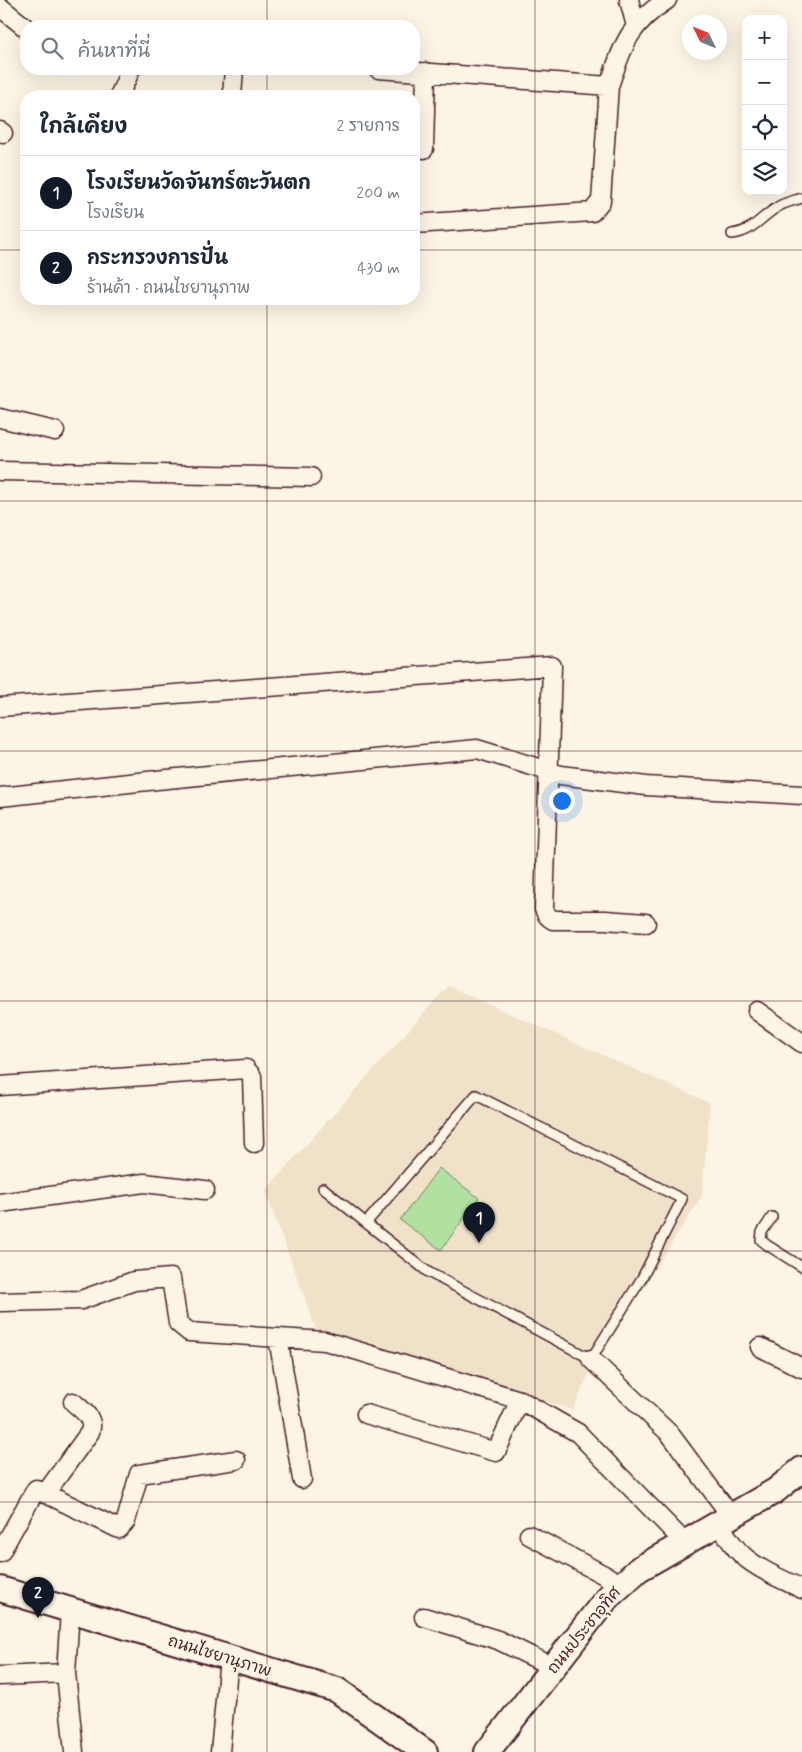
<!DOCTYPE html>
<html lang="th">
<meta charset="utf-8">
<style>
body{margin:0;font-family:Mynerve,"Playpen Sans Thai",sans-serif;background:#f6f6f7;color:#1f2937}
.controls{position:absolute;right:15px;top:15px;display:grid;overflow:hidden;border-radius:10px;box-shadow:0 5px 20px #0002}
.controls button{width:45px;height:45px;display:grid;place-items:center;padding:0;border:0;border-bottom:1px solid #e0e1e3;background:#fff;color:#1f2937;font:25px sans-serif}
.compass{position:absolute;left:682px;top:15px;width:45px;height:45px;border-radius:50%;background:#fff;box-shadow:0 5px 20px #0002;rotate:313deg}
.you{position:absolute;left:561px;top:800px;width:18px;height:18px;margin:-12px;border:4px solid #fff;border-radius:50%;background:#1a73e8;box-shadow:0 0 0 8px #1a73e833}
.badge{display:grid;place-items:center;width:32px;height:32px;border-radius:50%;background:#111827;color:#fff;font-size:16px;font-weight:700}
.pin{position:absolute;translate:-50% -41px;filter:drop-shadow(0 1px 2px #0008)}
.pin::after{content:'';position:absolute;top:26px;width:18px;height:15px;background:inherit;clip-path:polygon(0 0,100% 0,50% 100%)}
.list{margin:0;padding:0;list-style:none}
h2{display:flex;justify-content:space-between;align-items:center;height:65px;margin:0;padding:0 20px;font-size:21px}
h2 small{font-size:16px;font-weight:400;color:#747a83}
.list li{display:grid;grid-template-columns:32px 1fr auto;gap:15px;align-items:center;box-sizing:border-box;height:75px;padding:0 20px;border-top:1px solid #e0e1e3}
.list b{display:block;font-size:19px;white-space:nowrap}
.list p{margin:0;font-size:16px;white-space:nowrap;color:#747a83}
.list em{font-size:16px;font-style:normal;color:#747a83}
.icon{flex:none;width:28px;height:28px;fill:none;stroke:currentColor;stroke-width:2;stroke-linecap:round;stroke-linejoin:round}
.map{position:relative;flex:none;width:802px;height:1752px;overflow:hidden}
.search{position:absolute;background:#fff;box-shadow:0 5px 20px #0002;left:20px;top:20px;width:400px;height:55px;display:flex;align-items:center;gap:12px;box-sizing:border-box;padding:0 18px;border-radius:20px;color:#747a83;font-size:19px}
.panel{position:absolute;background:#fff;box-shadow:0 5px 20px #0002;left:20px;top:90px;width:400px;height:215px;border-radius:20px}
.map>svg:first-child{display:block}
.built{fill:#f0e2c9}
.pitch{fill:#b0e1a1;stroke:#7d8066}
.lines{fill:none;stroke-linecap:round;stroke-linejoin:round}
.lane-casing{stroke:#4a1f2b;stroke-width:12}
.street-casing{stroke:#4a1f2b;stroke-width:21}
.secondary-casing{stroke:#4a1f2b;stroke-width:28}
.lane{stroke:#fcf5e5;stroke-width:9}
.street{stroke:#fcf5e5;stroke-width:18}
.secondary{stroke:#fcf5e5;stroke-width:24}
.grid{fill:none;stroke:#4a1f2b;stroke-width:1;stroke-opacity:0.55}
.labels{text-anchor:middle;stroke-width:4;stroke-linejoin:round;paint-order:stroke}
.street-label{font-size:16px;fill:#4a1f2b;stroke:#fcf5e5}
</style>
<div class="map">
<svg width="802" height="1752" viewBox="0 0 802 1752">
<rect width="100%" height="100%" fill="#fcf5e5"/>
<filter id="ink" filterUnits="userSpaceOnUse"><feTurbulence type="fractalNoise" baseFrequency=".02" numOctaves="2"/><feDisplacementMap in="SourceGraphic" scale="10" xChannelSelector="R" yChannelSelector="G"/><feConvolveMatrix kernelMatrix="1 2 1 2 8 2 1 2 1" color-interpolation-filters="sRGB"/></filter>
<g filter="url(#ink)">
<path class="built" d="M448,986L710,1103L702,1196L602,1352L585,1382L573,1410L316,1329L265,1191Z"/>
<path class="pitch" d="M439,1168L479,1198L441,1250L400,1220Z"/>
<g class="lines">
<defs>
<path id="lane" d="M732,234C752,232 760,218 776,208C784,202 793,201 802,198
M476,1095L682,1199L642,1278L591,1359L428,1272L366,1223Z
M323,1188L366,1223
M772,1217L762,1232L761,1240L767,1245L802,1267"/>
<path id="street" d="M629,0L636,26
M0,7L26,28
M378,69L609,86C623,45 629,24 667,0
M119,96L131,69
M232,96L234,69
M0,131L3,133
M424,149L426,72
M414,224L592,212L601,201L609,86
M0,418L55,431
M0,471L311,477
M0,707L552,666L544,909C546,915 548,917 553,920H605L646,923
M0,797L157,780L477,749L561,775L646,786L802,795
M757,1011L802,1043
M0,1086L246,1069L252,1076L254,1143
M0,1203L144,1183L205,1190
M0,1302L81,1300L134,1281L171,1278L178,1323L189,1332L325,1341L520,1400L578,1433L685,1543
M278,1338L302,1479
M760,1347L802,1368
M591,1359L670,1434L731,1516
M366,1414L496,1452L520,1400
M45,1494L90,1432C95,1418 82,1410 73,1402
M719,1523C727,1536 735,1550 747,1559C763,1572 784,1580 802,1589
M529,1535L621,1584
M0,1553L36,1489L119,1529L126,1521L139,1474L236,1460
M70,1611L66,1673L74,1752
M424,1617L498,1640L553,1667
M0,1676L66,1673
M220,1752L229,1658"/>
<path id="secondary" d="M0,1589L337,1690L425,1752
M487,1752L607,1598L639,1569L775,1491L802,1469"/>
</defs>
<use href="#lane" class="lane-casing"/>
<use href="#street" class="street-casing"/>
<use href="#secondary" class="secondary-casing"/>
<use href="#lane" class="lane"/>
<use href="#street" class="street"/>
<use href="#secondary" class="secondary"/>
</g>
</g>
<path class="grid" d="M267,0V26M535,0V1752M267,69V96M0,250H26M414,250H802M267,299V1752M0,501H802M0,751H802M0,1001H802M0,1251H802M0,1502H802"/>
<g class="labels">
<g class="street-label">
<text transform="translate(583 1630) rotate(-51)" y="6">ถนนประชาอุทิศ</text>
<text transform="translate(220 1655) rotate(17)" y="6">ถนนไชยานุภาพ</text>
</g>
</g>
</svg>
<div class="controls">
<button>+</button>
<button>−</button>
<button><svg class="icon" aria-label="locate" viewBox="0 0 24 24"><circle cx="12" cy="12" r="6"/><path d="M12 2v4M12 18v4M2 12h4M18 12h4"/></svg></button>
<button><svg class="icon" aria-label="layers" viewBox="0 0 24 24"><path d="M12 4l9 5-9 5-9-5zM3 14l9 5 9-5"/></svg></button>
</div>
<svg class="compass" viewBox="-18 -18 36 36"><path d="M0-13l5 13h-10z" fill="#e53935"/><path d="M0 13l5-13h-10z" fill="#747a83"/></svg>
<div class="you"></div>
<div class="pin badge" style="left:479px;top:1243px">1</div>
<div class="pin badge" style="left:38px;top:1618px">2</div>
<div class="search"><svg class="icon" aria-label="search" viewBox="0 0 24 24"><circle cx="10" cy="10" r="6"/><path d="M15 15l6 6"/></svg>ค้นหาที่นี่</div>
<section class="panel">
<h2>ใกล้เคียง<small>2 รายการ</small></h2>
<ul class="list">
<li><span class="badge">1</span><div><b>โรงเรียนวัดจันทร์ตะวันตก</b><p>โรงเรียน</p></div><em>200 m</em></li>
<li><span class="badge">2</span><div><b>กระทรวงการปั่น</b><p>ร้านค้า · ถนนไชยานุภาพ</p></div><em>430 m</em></li>
</ul>
</section>
</div>
